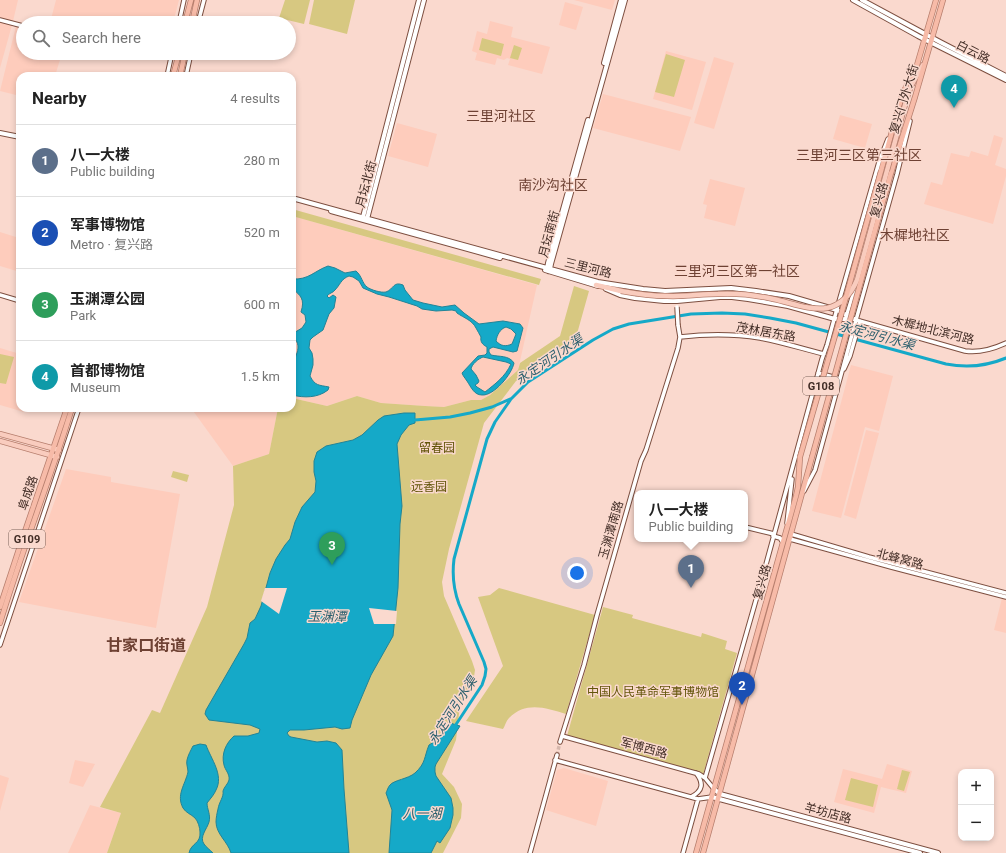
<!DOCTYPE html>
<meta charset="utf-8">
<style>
body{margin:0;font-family:Roboto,"Noto Sans SC",sans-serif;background:#f2f2f2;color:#222}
.controls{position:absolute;right:12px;bottom:12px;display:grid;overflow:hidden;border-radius:8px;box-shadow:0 2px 6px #0003}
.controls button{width:36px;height:36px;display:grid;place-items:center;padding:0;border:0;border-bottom:1px solid #e0e0e0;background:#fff;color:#222;font:20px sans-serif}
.you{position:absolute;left:577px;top:573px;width:14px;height:14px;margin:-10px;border:3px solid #fff;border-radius:50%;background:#1a73e8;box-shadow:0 0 0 6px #1a73e833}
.badge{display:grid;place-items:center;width:26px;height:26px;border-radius:50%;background:#458698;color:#fff;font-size:13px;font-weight:700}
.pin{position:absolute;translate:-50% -33px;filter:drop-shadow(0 1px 2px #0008)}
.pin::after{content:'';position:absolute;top:21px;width:14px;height:12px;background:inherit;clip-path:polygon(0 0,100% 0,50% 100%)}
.popup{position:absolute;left:634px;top:490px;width:114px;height:52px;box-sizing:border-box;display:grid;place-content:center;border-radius:8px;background:#fff;filter:drop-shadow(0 1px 3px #0005);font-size:13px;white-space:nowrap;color:#767676}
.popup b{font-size:15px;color:#222}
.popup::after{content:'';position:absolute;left:50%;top:100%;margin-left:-8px;border:8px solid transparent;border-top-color:#fff}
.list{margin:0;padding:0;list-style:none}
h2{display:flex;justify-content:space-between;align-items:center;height:52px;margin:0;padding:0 16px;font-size:17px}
h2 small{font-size:13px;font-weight:400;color:#767676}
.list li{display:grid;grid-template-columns:26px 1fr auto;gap:12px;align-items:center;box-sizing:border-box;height:72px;padding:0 16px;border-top:1px solid #e0e0e0}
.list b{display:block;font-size:15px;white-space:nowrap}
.list p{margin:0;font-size:13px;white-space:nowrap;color:#767676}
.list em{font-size:13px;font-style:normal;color:#767676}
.icon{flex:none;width:22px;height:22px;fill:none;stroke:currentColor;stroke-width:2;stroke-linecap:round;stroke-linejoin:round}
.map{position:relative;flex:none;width:1006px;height:853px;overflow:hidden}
.search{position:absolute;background:#fff;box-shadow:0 2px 6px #0003;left:16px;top:16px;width:280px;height:44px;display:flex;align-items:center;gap:10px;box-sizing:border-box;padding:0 14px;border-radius:22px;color:#767676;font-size:15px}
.panel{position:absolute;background:#fff;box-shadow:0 2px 6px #0003;left:16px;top:72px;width:280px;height:340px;border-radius:12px}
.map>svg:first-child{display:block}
.built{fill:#feccbc}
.green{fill:#d7c881}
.water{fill:#15a9c8;stroke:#228497;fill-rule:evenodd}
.pier{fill:#fad9ce}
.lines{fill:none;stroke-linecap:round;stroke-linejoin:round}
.canal{stroke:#15a9c8;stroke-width:3}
.tertiary-tunnel{stroke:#d5b7ac;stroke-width:3.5;stroke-dasharray:3.5 2;stroke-linecap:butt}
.tertiary-casing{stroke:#7d4f40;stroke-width:5.5}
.secondary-casing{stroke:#7d4f40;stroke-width:6}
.primary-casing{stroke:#b67e6d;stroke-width:6}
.trunk-casing{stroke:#b67e6d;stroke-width:6}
.tertiary{stroke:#fff;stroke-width:3.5}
.secondary{stroke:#fff;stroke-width:4}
.primary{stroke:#f9ccbe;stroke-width:4.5}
.trunk{stroke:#f7bba8;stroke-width:4.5}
.tertiary-bridge-casing{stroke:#7d4f40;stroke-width:5.5;stroke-linecap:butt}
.primary-bridge-casing{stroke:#b67e6d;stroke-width:6;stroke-linecap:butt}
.trunk-bridge-casing{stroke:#b67e6d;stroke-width:6;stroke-linecap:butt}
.tertiary-bridge{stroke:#fff;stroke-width:3.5}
.primary-bridge{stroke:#f9ccbe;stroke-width:4.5}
.trunk-bridge{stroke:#f7bba8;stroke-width:4.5}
.labels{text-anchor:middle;stroke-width:3;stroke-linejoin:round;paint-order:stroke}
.shield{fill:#fad9ce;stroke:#796158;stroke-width:1}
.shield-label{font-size:11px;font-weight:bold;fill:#422d26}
.street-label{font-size:12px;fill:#422d26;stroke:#fad9ce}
.park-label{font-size:12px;fill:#63550a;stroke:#fad9ce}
.water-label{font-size:13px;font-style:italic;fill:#2c5f6d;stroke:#fad9ce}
.quarter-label{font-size:14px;fill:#6e4133;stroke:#fad9ce}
.district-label{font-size:16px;font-weight:bold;fill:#6e4133;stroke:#fad9ce}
</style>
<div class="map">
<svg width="1006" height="853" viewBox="0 0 1006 853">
<rect width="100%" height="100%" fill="#fad9ce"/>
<path class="built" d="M0,0H18L13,21L0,18Z
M56,0H179L173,23H50Z
M574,0H615L612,10Z
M565,2L583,7L576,30L559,25Z
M490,21L513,27L511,37L550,47L542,74L508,65L510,59L507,58L504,60L497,58L495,65L475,60L477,53L472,51L477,31L487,34Z
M0,22L12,25L0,68Z
M16,26L23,28V53H62L55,76H20V96L0,91Z
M666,51L706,62L692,110L653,99Z
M714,57L734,63L714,129L694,123Z
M603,94L691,117L680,151L593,128Z
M840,115L872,124L865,148L833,139Z
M397,123L437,134L428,167L388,156Z
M994,135L1003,138L995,165L1006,169V176L993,224L924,204L931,182L942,185L951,153L969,157L971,151L988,156Z
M710,179L745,188L735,226L704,218L707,205L703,204Z
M292,216L537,285L518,370L490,395L481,400H471L444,407L425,406L381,403L357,396L327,406L292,398Z
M0,232L19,238L17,244L20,245V272L0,266Z
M0,348L20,354V408H25L24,412L0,405Z
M851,365L893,376L879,431L865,427L841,518L812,511Z
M191,408H278L269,454L233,466Z
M866,430L879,433L856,519L844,515Z
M66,469L111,477V482L180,494L156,628L19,602Z
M1002,598L1006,599V633L994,630Z
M75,760L95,764L83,787L69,783Z
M887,764L912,771L906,793L881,787L874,813L834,802L843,769L882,779Z
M564,768L608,781L596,826L546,810L557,770Z
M0,775L9,778L0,811Z
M90,805L121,813L107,853H68Z"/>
<path class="green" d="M285,0H310L304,24L279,18Z
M314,0H355L347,34L309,24Z
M482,38L504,44L501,56L479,50Z
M514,45L522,48L518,60L510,58Z
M666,54L685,60L674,97L655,92Z
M292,209L541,279L539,285L292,216Z
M574,286L589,291L575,341L516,381L484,423L449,549L442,582L444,596L472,661L475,670L473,683L460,705L456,740L442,774L454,787L462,804L461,818L443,853H107L121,813L100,807L152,710L160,713L207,607L234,505L233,466L269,454L278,408H292V398L327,406L357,396L381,403L425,406L444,407L471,400H481L490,395L518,370L520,363L560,336Z
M0,354L14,357L6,384L0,383Z
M173,471L189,475L187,482L171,477Z
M499,588L595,615L566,714C546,708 526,701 509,718C506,721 505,726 503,729L466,721L503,666L478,597L490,595Z
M603,607L633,615L632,618L701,637L702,633L727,641L725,649L737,653L703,775L567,736Z
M902,770L910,772L904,791L897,789Z
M851,778L878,785L873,807L845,800Z"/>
<path class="water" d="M328,266L335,268L345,273L356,271C362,276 362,283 367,287C371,290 381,293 386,292C394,289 393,281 403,285L405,290L413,300L423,303L442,307L455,305L464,313L479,324L503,321L520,324L523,328L517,351L513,352L493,347L489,349V352L491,355C499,357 509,355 514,363C512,374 494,396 482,395C474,395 471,387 467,381C465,378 463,376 462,373L478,356L485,355L487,353V347C483,345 480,342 481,337C479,334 478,331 476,328C472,320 464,318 457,313L456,311L452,310L436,311L422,309L417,306L389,297L377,294L363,288L359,281L353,277L349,276C341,279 340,285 335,290C333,293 329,293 327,296L329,298L333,295L336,297L334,308L329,314L323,330L313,337L310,340L309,348L312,353L313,359V365L310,376C315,386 319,385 329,387L328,390C318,398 304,398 292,395V367C294,364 294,361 295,358C298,351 300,345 295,339L292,340V334L302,328L306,322L305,315L301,312C305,299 301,296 292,288V279C309,280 314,271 328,266ZM506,327L511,329L516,334L512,344C505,347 501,346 496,341C497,335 500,329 506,327ZM483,357L506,362L511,364C505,377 495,384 485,392L477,387L475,385L478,383L479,381L476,375L471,369C472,364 478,359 483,357Z
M404,413H415V423L409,425L401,435L397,444L402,506L400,524L398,588L393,636L371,675L352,720L350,728L342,729L335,727L304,730H290L287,733L289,736L291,737L317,742L327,741L336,743L342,750L344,789L349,853H231C228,842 216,834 216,822C216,818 217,813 218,809C219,802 224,797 223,791C224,787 228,784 229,780C230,774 225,770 224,765C221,754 226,743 234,736H248L259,733L260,729L250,725L209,720L205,714L206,710L244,644L247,638L250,623L255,619L261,606L270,573L276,559L285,545L290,539L295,522L302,507L315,492L316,481L314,472V461L317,452L326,446L353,440L362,435L378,420L384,416Z
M450,723L460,726L436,764L435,767V772L436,776L451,798L453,808V815L450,828L440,843L437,841L431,853H389L392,810L386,793C387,791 388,787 390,785C394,780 408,779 415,773C426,763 424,757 429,745L440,738Z
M200,744L206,745C211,759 224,775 216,790C214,795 210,799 207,803C207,809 211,815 209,822C207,829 199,837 204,844C206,847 210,850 213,853H189C191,843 201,844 200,832C200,828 198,821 195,818C191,814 186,813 183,808C176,795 185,785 188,772C188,768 186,764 187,760C188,755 191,750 193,746Z"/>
<path class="pier" d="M265,588H287L279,614L261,601Z
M369,608L397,611L396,624H374Z"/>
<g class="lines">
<path class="canal" d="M415,420L450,417L470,413L492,407L510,399
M453,729L482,685L485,676L486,669L484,662L459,604C453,588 452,575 454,559L487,439L495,422L511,399L528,382L593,340L613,329L629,324L691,314L722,313L745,314L770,318L796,323L946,364C967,368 987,366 1006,358"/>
<path class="tertiary-tunnel" d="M557,755L560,742"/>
<defs>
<path id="tertiary" d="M0,20L23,26
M179,23L184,0
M198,23L204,0
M167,76L172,53
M186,76L191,53
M0,295L17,300
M846,317L856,285
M856,320L965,351C979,353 993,349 1006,343
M680,337C705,334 736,334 760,338C782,342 803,349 824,354
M844,369L850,356L860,321
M818,373L837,378
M804,491L815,470L856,320L897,174L910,121
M787,523L792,479
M745,527L774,534
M791,534L869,557L1006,593
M773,536L780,538L782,541
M790,539L891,567L1006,597
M0,645L79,408
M562,736L699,774L705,778L714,789
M560,742L584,665L597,615L641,461L646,450L678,348L680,337L678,325
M555,760L698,799L712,797
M705,778L762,579L822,359L827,345L840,298L879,162L888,139
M691,797C703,791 704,783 696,773
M530,853L557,755
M683,853L698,799"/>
<path id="secondary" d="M853,0L918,36L1006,80
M862,0L940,42L1006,76
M604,63L621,0
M0,133L20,137
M292,198L598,282L643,289L665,291L731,288L756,291L789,296L837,310L856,320
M331,211L500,258
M363,217L419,0
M367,219L424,0
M547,269L548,263L588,120
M545,270L598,286
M548,271L550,269L551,264L625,0
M606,289L620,295L635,298L664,301H677L720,297H732L748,299L788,306L835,319H853
M714,789L720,794L938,853
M712,797L920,853"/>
<path id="primary" d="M912,84L923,65
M596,285L621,291
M0,434L59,450
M0,441L57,457"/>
<path id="trunk" d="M185,23L191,0
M192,23L197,0
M173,76L179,53
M180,76L185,53
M881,171L899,106L903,93L917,65L936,0
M891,173L915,97L943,0
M0,607L20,546L67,408
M0,623C22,550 50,480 72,408
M696,853L742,688L796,496L798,487L800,457
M703,853L812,457"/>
</defs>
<use href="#tertiary" class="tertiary-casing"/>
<use href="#secondary" class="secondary-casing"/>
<use href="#primary" class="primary-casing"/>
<use href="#trunk" class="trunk-casing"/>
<use href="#tertiary" class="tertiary"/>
<use href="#secondary" class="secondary"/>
<use href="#primary" class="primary"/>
<use href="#trunk" class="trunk"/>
<defs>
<path id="tertiary-bridge" d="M677,307L678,325"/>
<path id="primary-bridge" d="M621,291C637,294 651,296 667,296C684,297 701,294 718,294C737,293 755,295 773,299C789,302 810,311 827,308C841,305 851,294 857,280L908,94L912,84"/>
<path id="trunk-bridge" d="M800,457L841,315L881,171
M812,457L891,173"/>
</defs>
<use href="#tertiary-bridge" class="tertiary-bridge-casing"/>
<use href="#primary-bridge" class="primary-bridge-casing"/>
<use href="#trunk-bridge" class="trunk-bridge-casing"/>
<use href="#tertiary-bridge" class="tertiary-bridge"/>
<use href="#primary-bridge" class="primary-bridge"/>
<use href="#trunk-bridge" class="trunk-bridge"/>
</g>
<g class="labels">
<g class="shield">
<rect x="803" y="377" width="36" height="18" rx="3"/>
<rect x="9" y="530" width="36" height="18" rx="3"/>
</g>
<g class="shield-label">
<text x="821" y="390">G108</text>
<text x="27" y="543">G109</text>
</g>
<g class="street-label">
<text transform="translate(973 52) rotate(27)" y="4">白云路</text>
<text transform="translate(904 99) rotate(-73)" y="4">复兴门外大街</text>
<text transform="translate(366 184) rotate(-75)" y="4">月坛北街</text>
<text transform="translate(879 200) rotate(-74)" y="4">复兴路</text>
<text transform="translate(549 234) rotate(-75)" y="4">月坛南街</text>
<text transform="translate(588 268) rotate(14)" y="4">三里河路</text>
<text transform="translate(933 330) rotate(14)" y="4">木樨地北滨河路</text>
<text transform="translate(766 332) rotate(10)" y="4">茂林居东路</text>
<text transform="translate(28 493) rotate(-71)" y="4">阜成路</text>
<text transform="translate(611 530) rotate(-74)" y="4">玉渊潭南路</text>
<text transform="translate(900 559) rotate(15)" y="4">北蜂窝路</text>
<text transform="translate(762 582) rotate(-74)" y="4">复兴路</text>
<text transform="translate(644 748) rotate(15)" y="4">军博西路</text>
<text transform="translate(828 813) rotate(15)" y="4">羊坊店路</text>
</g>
<g class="park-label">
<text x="437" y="452">留春园</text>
<text x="429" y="491">远香园</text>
<text x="653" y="696">中国人民革命军事博物馆</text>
</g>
<g class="water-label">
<text transform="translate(877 335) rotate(15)" y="5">永定河引水渠</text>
<text transform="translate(549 359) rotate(-34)" y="5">永定河引水渠</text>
<text x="327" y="621">玉渊潭</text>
<text transform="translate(452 710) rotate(-57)" y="5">永定河引水渠</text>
<text x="422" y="818">八一湖</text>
</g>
<g class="quarter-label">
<text x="501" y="121">三里河社区</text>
<text x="859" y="160">三里河三区第三社区</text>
<text x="553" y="190">南沙沟社区</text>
<text x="915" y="240">木樨地社区</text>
<text x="737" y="276">三里河三区第一社区</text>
</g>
<g class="district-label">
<text x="146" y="651">甘家口街道</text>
</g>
</g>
</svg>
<div class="controls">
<button>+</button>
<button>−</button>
</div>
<div class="you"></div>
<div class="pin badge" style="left:691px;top:588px;background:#5c6f8a">1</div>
<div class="popup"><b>八一大楼</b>Public building</div>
<div class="pin badge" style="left:742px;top:705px;background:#1a4fb4">2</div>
<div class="pin badge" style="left:332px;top:565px;background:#2e9e5b">3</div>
<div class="pin badge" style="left:954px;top:108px;background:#0f9aa8">4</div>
<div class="search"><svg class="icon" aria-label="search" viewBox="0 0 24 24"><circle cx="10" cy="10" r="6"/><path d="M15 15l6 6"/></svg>Search here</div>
<section class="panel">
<h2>Nearby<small>4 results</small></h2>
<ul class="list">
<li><span class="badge" style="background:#5c6f8a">1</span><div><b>八一大楼</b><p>Public building</p></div><em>280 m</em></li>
<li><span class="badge" style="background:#1a4fb4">2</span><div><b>军事博物馆</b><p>Metro · 复兴路</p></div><em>520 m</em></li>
<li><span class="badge" style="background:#2e9e5b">3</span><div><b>玉渊潭公园</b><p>Park</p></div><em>600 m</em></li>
<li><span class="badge" style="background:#0f9aa8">4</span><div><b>首都博物馆</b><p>Museum</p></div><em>1.5 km</em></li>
</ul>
</section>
</div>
